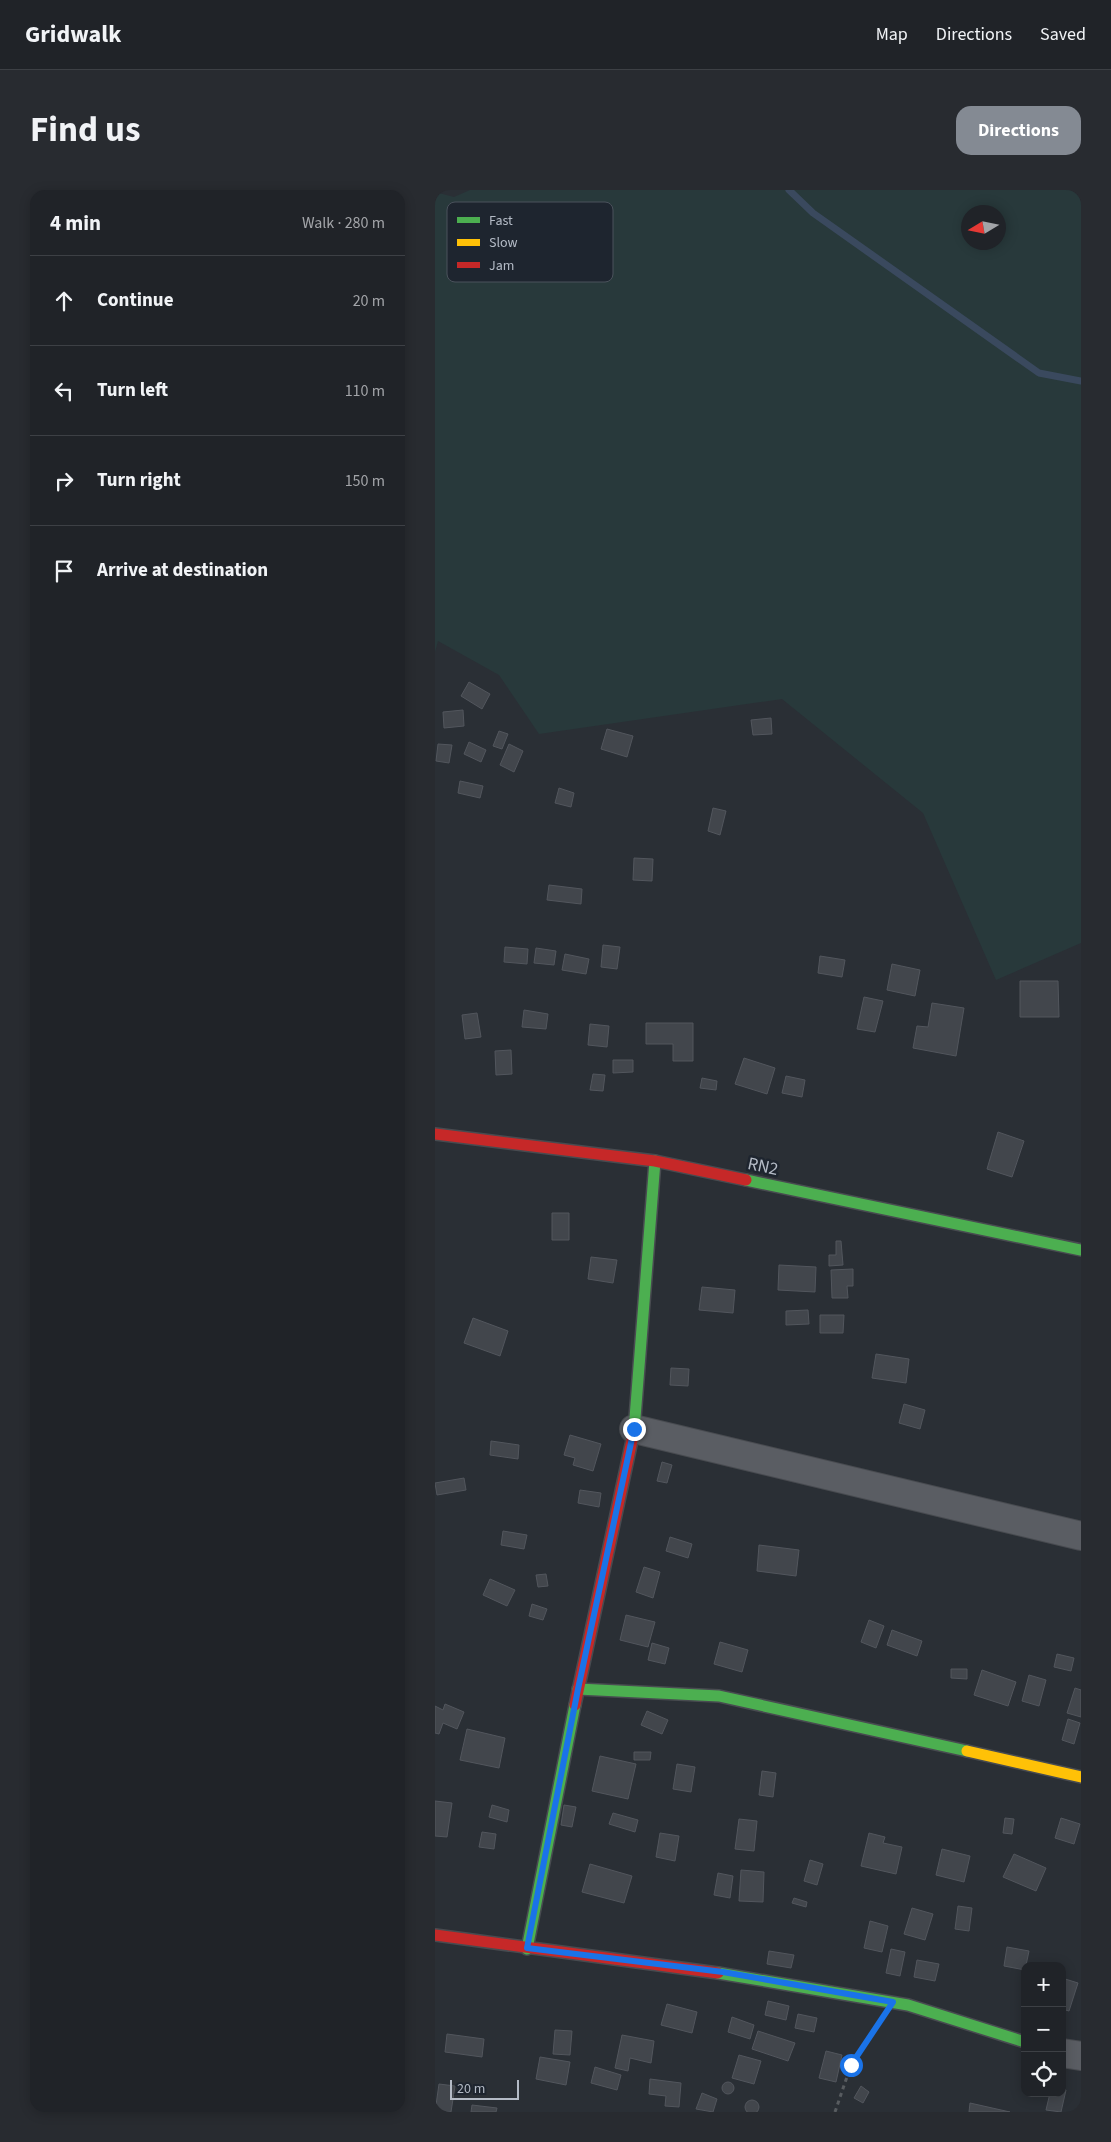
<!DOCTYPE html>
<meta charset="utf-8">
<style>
body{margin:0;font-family:"Source Sans 3",sans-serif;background:#282b30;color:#f1f3f6}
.controls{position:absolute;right:15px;bottom:15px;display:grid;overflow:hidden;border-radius:10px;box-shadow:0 2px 12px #0003}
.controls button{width:45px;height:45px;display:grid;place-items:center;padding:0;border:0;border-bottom:1px solid #3d4045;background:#202328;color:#f1f3f6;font:25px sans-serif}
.compass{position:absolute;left:526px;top:15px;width:45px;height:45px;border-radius:50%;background:#202328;box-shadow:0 2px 12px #0003;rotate:260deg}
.scale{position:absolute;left:15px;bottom:12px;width:69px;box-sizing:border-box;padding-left:5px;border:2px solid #b4bbc6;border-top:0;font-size:14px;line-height:18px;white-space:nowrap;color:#b4bbc6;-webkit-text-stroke:4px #1e252f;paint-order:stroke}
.stop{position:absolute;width:15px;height:15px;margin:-11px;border:4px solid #1a73e8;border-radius:50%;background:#fff}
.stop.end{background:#1a73e8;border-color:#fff;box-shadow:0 1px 5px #0008}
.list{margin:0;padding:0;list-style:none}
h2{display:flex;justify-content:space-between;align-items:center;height:65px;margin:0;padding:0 20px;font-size:21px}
h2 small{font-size:16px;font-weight:400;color:#a2a4a8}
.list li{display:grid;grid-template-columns:32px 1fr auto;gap:15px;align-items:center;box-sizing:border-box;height:90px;padding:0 20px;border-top:1px solid #3d4045}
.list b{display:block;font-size:19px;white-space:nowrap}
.list em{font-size:16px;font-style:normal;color:#a2a4a8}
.icon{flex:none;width:28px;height:28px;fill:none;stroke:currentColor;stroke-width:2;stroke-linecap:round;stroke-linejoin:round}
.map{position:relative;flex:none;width:646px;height:1922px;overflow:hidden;border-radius:15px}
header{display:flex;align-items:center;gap:30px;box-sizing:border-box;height:70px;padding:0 25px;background:#202328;border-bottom:1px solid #3d4045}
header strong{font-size:24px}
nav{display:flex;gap:28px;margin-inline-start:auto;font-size:18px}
.intro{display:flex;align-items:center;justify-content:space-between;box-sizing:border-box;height:120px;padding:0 30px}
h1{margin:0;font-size:35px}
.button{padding:12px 22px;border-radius:15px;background:#848a93;color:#fff;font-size:18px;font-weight:700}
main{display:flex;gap:30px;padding:0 30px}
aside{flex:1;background:#202328;border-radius:15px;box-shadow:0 2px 12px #0003}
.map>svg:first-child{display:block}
.green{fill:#28393b;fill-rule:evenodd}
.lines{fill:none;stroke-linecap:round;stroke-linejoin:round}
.stream{stroke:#3a495e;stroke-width:7}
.building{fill:#42464c;stroke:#52565d}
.street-casing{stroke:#484b50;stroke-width:30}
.fast-casing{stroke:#484b50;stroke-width:14}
.slow-casing{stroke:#484b50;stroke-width:14}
.jam-casing{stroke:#484b50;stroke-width:14}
.path{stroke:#585c60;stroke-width:3;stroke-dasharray:4 4;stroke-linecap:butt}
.street{stroke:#5a5d63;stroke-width:28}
.fast{stroke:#4caf50;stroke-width:11}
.slow{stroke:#ffc107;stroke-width:11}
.jam{stroke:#c62828;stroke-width:11}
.route{stroke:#1a73e8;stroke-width:6}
.labels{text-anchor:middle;stroke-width:5;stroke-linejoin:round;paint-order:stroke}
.street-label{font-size:18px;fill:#b4bbc6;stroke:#1e252f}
.key{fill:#1e252f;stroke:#4b525c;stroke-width:1}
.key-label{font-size:14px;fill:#b4bbc6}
</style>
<header>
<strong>Gridwalk</strong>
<nav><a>Map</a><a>Directions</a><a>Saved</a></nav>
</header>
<div class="intro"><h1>Find us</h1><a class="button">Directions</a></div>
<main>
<aside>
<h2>4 min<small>Walk · 280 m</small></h2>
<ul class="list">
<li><svg class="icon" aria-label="ahead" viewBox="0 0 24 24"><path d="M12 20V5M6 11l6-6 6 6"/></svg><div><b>Continue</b></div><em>20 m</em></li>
<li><svg class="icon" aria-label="left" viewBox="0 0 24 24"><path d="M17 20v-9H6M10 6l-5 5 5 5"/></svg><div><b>Turn left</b></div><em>110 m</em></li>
<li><svg class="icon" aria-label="right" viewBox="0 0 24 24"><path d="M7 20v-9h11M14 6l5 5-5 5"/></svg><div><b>Turn right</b></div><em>150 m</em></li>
<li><svg class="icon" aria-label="arrive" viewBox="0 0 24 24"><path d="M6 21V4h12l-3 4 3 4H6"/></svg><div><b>Arrive at destination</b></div></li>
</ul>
</aside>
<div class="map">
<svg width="646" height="1922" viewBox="0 0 646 1922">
<rect width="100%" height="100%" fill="#2a2f35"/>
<path class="green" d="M35,0H646V753L561,790L488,623L347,509L104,544L64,485L3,451L0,462V2L19,7ZM534,22H564V52H534Z"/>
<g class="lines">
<path class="stream" d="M354,0L378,23L604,183L646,191"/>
</g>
<path class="building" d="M34,492L55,504L47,519L26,506Z
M28,520L29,536L9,538L8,522Z
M336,528L337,544L318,545L316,530Z
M172,539L198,546L192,567L166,559Z
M64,541L73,544L67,559L58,556Z
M34,552L51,560L46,572L29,564Z
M3,554L17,555L14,573L1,571Z
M74,554L88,561L79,582L65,575Z
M25,591L48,596L45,608L23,603Z
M124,598L139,603L136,617L120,613Z
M278,618L291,621L285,645L273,641Z
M199,668L218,669L217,691L198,690Z
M114,695L147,699L146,714L112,710Z
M168,755L185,757L182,779L166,777Z
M70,757L93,759L92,774L69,772Z
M101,758L121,761L119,775L99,773Z
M130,764L154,769L151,784L127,780Z
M385,766L410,770L407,787L383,783Z
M457,774L485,780L480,806L452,800Z
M585,791H623L624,827H585Z
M429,807L448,811L440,842L422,839Z
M497,813L529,818L521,866L478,858L482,836L493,837Z
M89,820L113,824L111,839L87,837Z
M42,823L46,847L30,849L27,825Z
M211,833H258V871H238V854H211Z
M155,834L174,836L172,857L153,855Z
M76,860L77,884L61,885L60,861Z
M309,868L340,878L332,904L300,894Z
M178,870H198V882L178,883Z
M158,884L170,885L168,901L155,900Z
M351,886L370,890L367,907L347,903Z
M267,888L282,891L281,900L265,898Z
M563,942L589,951L577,987L552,979Z
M117,1023H134V1050H117Z
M401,1051H406L408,1075L394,1076V1065H401Z
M156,1067L182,1070L178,1093L153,1089Z
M344,1075L381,1077L380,1102L343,1100Z
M418,1079V1096H412L413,1108H397L396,1080Z
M267,1097L300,1100L298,1123L264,1120Z
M373,1120L374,1134L351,1135V1121Z
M385,1125H409L408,1143H385Z
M38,1128L73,1141L65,1166L29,1153Z
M441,1164L474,1169L471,1193L437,1188Z
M236,1178L254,1179L253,1196L235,1195Z
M469,1214L490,1220L485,1239L464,1233Z
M135,1245L166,1254L158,1281L138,1275L140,1268L129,1265Z
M56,1251L84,1255L83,1269L55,1265Z
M227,1272L237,1275L232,1293L222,1291Z
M29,1288L31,1300L2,1305L0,1293Z
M145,1300L166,1303L164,1317L143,1313Z
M68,1341L92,1345L89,1359L66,1355Z
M235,1347L257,1354L253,1368L231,1361Z
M324,1355L364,1360L361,1386L322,1381Z
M209,1377L225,1382L218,1408L201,1402Z
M111,1384L113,1396L103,1397L101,1385Z
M55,1389L80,1400L72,1416L48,1405Z
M97,1414L112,1419L108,1430L94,1426Z
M191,1425L220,1432L213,1457L185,1450Z
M434,1430L449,1436L441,1458L426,1452Z
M457,1440L487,1451L482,1466L452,1455Z
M285,1452L313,1460L307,1482L279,1474Z
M217,1453L234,1458L230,1474L213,1470Z
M622,1464L639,1468L636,1481L619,1477Z
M516,1479H532V1489L516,1488Z
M547,1480L581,1492L573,1516L539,1505Z
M594,1485L611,1490L604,1516L587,1511Z
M640,1498L646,1500V1527L632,1523Z
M10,1514L29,1522L22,1539L8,1533L4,1544L0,1543V1516L8,1520Z
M212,1521L233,1530L227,1544L206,1535Z
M633,1529L645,1533L639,1554L627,1550Z
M32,1539L70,1548L64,1578L25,1570Z
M199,1562H216L215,1570H199Z
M165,1566L201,1574L193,1609L157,1601Z
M242,1574L260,1577L256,1602L238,1599Z
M327,1581L341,1583L338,1607L324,1605Z
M0,1611L17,1613L12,1647L0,1646Z
M57,1615L74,1620L72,1632L54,1627Z
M129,1615L141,1617L137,1637L126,1635Z
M178,1623L203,1630L200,1642L174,1634Z
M570,1628L579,1629L577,1644L568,1643Z
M626,1628L645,1634L639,1654L620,1648Z
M304,1629L322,1631L319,1661L300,1659Z
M47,1642L61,1644L59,1659L44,1657Z
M225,1643L244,1646L240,1671L221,1667Z
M434,1643L450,1647L448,1653L467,1657L461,1684L426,1676Z
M507,1659L535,1666L529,1692L501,1685Z
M579,1664L611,1678L601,1701L568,1687Z
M375,1670L388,1674L382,1695L369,1691Z
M155,1674L197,1686L189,1713L147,1702Z
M306,1680L329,1682L328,1712L304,1711Z
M283,1683L298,1686L295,1708L279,1705Z
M359,1708L372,1712L371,1717L357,1713Z
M523,1716L537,1718L534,1741L520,1739Z
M477,1718L498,1724L490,1750L469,1744Z
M435,1731L453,1736L447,1762L429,1758Z
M572,1757L594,1761L590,1780L569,1776Z
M456,1759L470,1762L465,1786L451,1783Z
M334,1761L359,1765L356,1778L332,1774Z
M482,1770L504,1774L500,1791L479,1787Z
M627,1788L643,1793L634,1821L627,1819Z
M333,1811L354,1816L351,1830L330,1825Z
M232,1814L262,1822L257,1843L226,1835Z
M363,1824L382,1828L379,1842L360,1838Z
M297,1827L319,1835L315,1849L293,1842Z
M120,1840L137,1841L135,1865L118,1864Z
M323,1841L360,1853L353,1871L317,1859Z
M12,1844L49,1849L47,1867L10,1862Z
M187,1845L219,1851L216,1873L195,1868L193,1881L180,1878Z
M391,1861L407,1865L401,1892L384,1888Z
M304,1865L326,1871L319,1894L297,1888Z
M105,1867L135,1872L131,1895L101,1889Z
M160,1877L186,1885L182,1900L156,1893Z
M215,1889L246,1893L244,1917L230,1916L231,1906L214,1904Z
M287 1898a6 6 0 1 1 12 0a6 6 0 1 1-12 0Z
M4,1894L20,1896L16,1922H0Z
M426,1896L434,1902L428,1913L419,1908Z
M627,1899L631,1900L626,1922L611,1920L615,1903H627Z
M267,1903L282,1909L278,1922L261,1919Z
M310 1917a7 7 0 1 1 14 0a7 7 0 1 1-14 0Z
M535,1913L575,1922H534Z
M37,1915L62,1918L61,1922H36Z"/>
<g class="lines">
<defs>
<path id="street" d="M199,1239L646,1346
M627,1863L646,1866"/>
<path id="fast" d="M311,990L646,1060
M199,1241L220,971
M143,1499L284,1506L532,1561
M92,1759L140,1515
M283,1783L473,1815L590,1852"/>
<path id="slow" d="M532,1561L646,1587"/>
<path id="jam" d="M0,944L220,971L311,990
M140,1515L199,1241
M0,1745L283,1783"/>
</defs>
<use href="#street" class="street-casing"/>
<use href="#fast" class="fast-casing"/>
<use href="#slow" class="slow-casing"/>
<use href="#jam" class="jam-casing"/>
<path class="path" d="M400,1922L416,1875L443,1834"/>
<use href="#street" class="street"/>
<use href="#fast" class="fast"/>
<use href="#slow" class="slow"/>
<use href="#jam" class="jam"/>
</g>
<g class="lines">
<path class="route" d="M199,1239L143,1499L92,1758L288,1782L458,1812L416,1875"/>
</g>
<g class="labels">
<g class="street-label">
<text transform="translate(328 976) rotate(12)" y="6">RN2</text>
</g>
</g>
<rect x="12" y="12" width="166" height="80" rx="8" class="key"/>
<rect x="22" y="27" width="23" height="6" fill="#4caf50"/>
<rect x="22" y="49" width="23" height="7" fill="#ffc107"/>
<rect x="22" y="72" width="23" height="6" fill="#c62828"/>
<g class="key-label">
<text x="54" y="35">Fast</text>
<text x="54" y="57">Slow</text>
<text x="54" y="80">Jam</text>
</g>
</svg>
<div class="controls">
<button>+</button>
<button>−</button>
<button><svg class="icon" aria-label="locate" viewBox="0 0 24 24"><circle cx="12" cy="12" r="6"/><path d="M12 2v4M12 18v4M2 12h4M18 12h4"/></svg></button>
</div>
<svg class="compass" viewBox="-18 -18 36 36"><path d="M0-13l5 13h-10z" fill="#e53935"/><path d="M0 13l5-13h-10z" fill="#a2a4a8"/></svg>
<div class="scale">20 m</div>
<div class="stop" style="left:416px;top:1875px"></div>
<div class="stop end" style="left:199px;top:1239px"></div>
</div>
</main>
